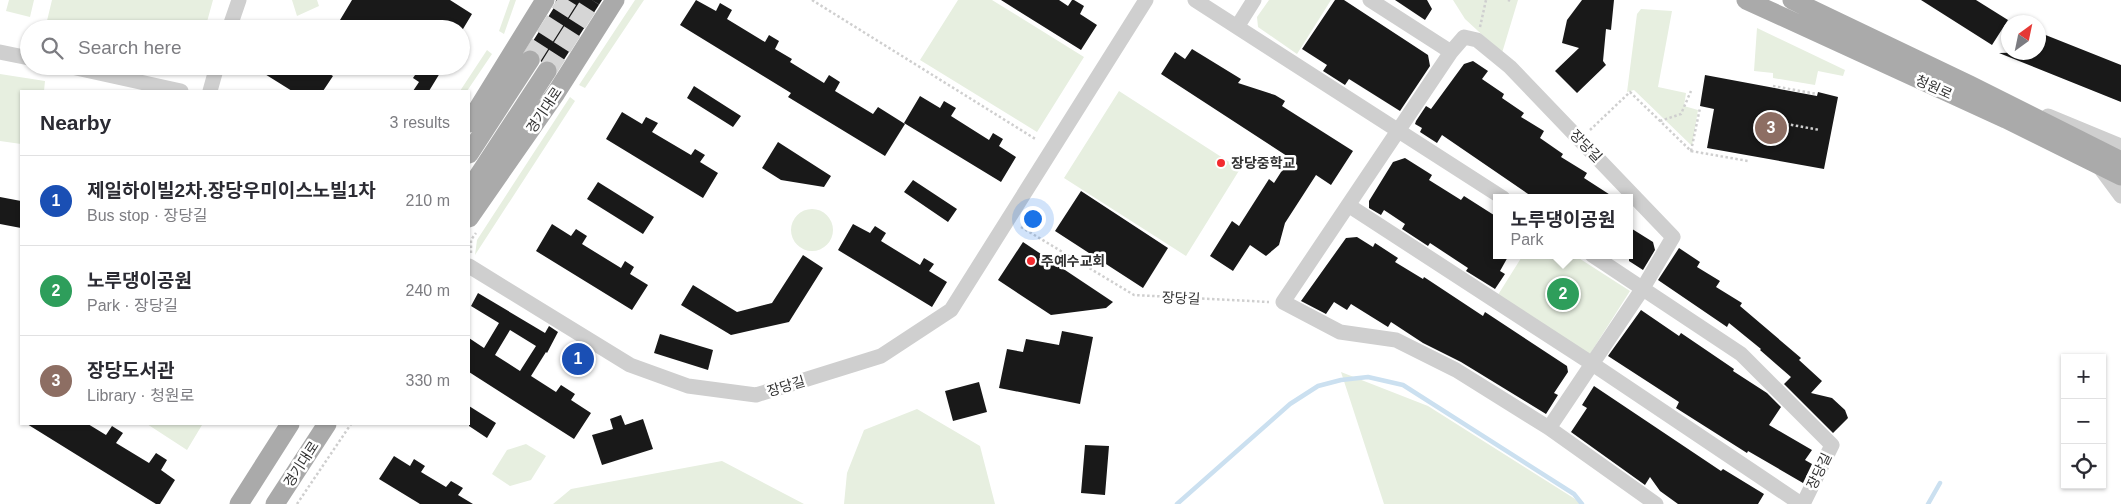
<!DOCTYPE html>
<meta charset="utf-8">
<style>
body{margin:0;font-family:Helvetica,"Noto Sans KR",sans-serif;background:#f7f7f7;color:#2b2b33}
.controls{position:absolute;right:15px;bottom:15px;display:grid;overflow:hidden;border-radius:0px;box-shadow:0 1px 4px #0004}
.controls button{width:45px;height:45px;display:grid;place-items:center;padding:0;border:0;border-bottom:1px solid #e1e1e2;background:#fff;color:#2b2b33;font:25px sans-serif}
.compass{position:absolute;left:2001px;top:15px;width:45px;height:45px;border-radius:50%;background:#fff;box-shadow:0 1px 4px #0004;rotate:33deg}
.you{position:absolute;left:1032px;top:218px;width:18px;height:18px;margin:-12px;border:4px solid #fff;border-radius:50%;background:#1a73e8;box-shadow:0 0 0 8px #1a73e833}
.badge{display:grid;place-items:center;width:32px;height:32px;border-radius:50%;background:#f32a2e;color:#fff;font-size:16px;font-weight:700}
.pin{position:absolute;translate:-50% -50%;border:2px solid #fff;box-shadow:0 1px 5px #0006}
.popup{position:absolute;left:1493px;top:194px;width:140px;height:65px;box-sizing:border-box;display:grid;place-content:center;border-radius:0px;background:#fff;filter:drop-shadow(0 1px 4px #0005);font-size:16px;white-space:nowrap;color:#7c7c81}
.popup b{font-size:19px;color:#2b2b33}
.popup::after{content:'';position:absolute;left:50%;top:100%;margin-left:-10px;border:10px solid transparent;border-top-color:#fff}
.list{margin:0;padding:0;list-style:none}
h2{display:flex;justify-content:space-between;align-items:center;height:65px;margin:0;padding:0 20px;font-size:21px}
h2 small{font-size:16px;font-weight:400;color:#7c7c81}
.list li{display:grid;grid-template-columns:32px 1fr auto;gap:15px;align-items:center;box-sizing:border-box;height:90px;padding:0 20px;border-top:1px solid #e1e1e2}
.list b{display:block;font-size:19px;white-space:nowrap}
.list p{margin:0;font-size:16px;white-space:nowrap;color:#7c7c81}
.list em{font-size:16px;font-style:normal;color:#7c7c81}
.icon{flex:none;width:28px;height:28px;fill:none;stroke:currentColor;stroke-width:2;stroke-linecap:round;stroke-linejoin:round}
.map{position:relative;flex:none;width:2121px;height:504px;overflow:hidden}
.search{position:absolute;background:#fff;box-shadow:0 1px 4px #0004;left:20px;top:20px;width:450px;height:55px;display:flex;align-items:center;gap:12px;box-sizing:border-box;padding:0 18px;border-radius:28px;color:#7c7c81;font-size:19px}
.panel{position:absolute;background:#fff;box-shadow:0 1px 4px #0004;left:20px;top:90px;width:450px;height:335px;border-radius:0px}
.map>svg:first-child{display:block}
.green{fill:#e7efe0}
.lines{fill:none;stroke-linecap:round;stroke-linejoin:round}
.stream{stroke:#cbe0f0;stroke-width:4.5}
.building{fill:#191919;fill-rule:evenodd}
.major-tunnel{stroke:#d6d6d6;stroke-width:19;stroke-dasharray:19 9;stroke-linecap:butt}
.path{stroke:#cfcfcf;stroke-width:2.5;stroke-dasharray:2.5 2.5;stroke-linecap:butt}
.minor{stroke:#cfcfcf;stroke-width:15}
.major{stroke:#aaa;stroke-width:19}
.poi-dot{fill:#f32a2e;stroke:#fff;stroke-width:2}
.labels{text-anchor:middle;stroke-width:5;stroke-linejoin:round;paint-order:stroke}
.street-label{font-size:14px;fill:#323232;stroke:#fff}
.poi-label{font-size:14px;font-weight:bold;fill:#323232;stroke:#fff;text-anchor:start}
</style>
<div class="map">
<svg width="2121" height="504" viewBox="0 0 2121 504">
<rect width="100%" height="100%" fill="#fff"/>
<path class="green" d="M9,0H34L30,17L6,11Z
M52,0H213L205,29H45Z
M292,0H317L319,6L297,16Z
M510,0H516L504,34L499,31Z
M635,0H644L585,88L579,85Z
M958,0H992L1084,57L1037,132L920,60Z
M1269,0H1331L1297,54L1258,27L1257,17Z
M1453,0H1518L1502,53L1465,19Z
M1641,9L1672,11L1658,87L1686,93L1684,106L1698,110L1692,146L1634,90L1627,92L1637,14Z
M1757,28L1845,70L1843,76L1818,71L1815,85L1773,78V73L1754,71Z
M487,50L492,54L467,91H460Z
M0,74L45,81L44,91H21V144L0,141Z
M1119,91L1240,169L1186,256L1064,178Z
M570,97L575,101L475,255L477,240Z
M791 230a21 21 0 1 1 42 0a21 21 0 1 1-42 0Z
M1523,255H1574L1630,291L1588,357L1496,298Z
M1341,372L1428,406L1583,504H1384Z
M917,409L980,446L995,504H844L847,473L864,430Z
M147,424H200L202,425L187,450Z
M526,444L546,456L531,480L510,486L492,474L507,450Z
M722,461L804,504H553L571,489Z"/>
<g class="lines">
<path class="stream" d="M1177,504L1290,404L1318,386L1341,380L1368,377L1403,385L1574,494L1582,504
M1928,504L1940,483"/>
</g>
<path class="building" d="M352,0H450L472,14L463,29H354L340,20Z
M556,0H602L558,69L554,62L547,60L541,62L540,55L536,51L528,49L555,6Z
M696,0L716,11L720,3L732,10L727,19L765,42L769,35L779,41L775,49L792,59L790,62L824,83L829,75L840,82L835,91L873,114L878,107L905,124L885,156L788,97L791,93L680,25Z
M1001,0H1059L1068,6L1072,0H1074L1084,6L1080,14L1097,25L1081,50Z
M1335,0H1344L1428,55L1430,66L1400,111L1349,79L1345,85L1323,71L1327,65L1302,49Z
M1395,0H1427L1432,9L1425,20Z
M1582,0H1614L1611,30L1606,29L1603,61L1606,65L1577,93L1555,71L1579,48L1562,43L1567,20Z
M1921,0H1976L2008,20L1992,45Z
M2038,32L2121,65V102L1999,53L2038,52Z
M1192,49L1241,79L1238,83L1275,95L1285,101L1282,106L1353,151L1331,185L1316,175L1285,223L1279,245L1266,256L1250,245L1233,271L1210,256L1232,221L1239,226L1269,179L1274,183L1290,158L1161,74L1175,52L1185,59Z
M1473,61L1488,71L1482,79L1504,94L1502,98L1524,113L1521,117L1544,131L1540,138L1563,154L1561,157L1587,173L1584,178L1615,198H1534L1442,135L1437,143L1420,132L1422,128L1415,124L1416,121L1426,106L1431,109L1464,64Z
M252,66H317L333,76L323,91H292Z
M421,66H429L440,73L429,91H413L419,82L413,78Z
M1705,75L1817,96L1818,92L1838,97L1824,169L1707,148L1714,109L1700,106Z
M694,86L741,116L733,127L687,98Z
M920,96L940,108L944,101L956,108L951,116L989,140L993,133L1003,139L999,146L1016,157L1001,182L904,123Z
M622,112L642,124L646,117L658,123L652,132L691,155L695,149L705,155L700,162L718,173L703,198L606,139Z
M778,142L831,176L824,187L781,180L762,168Z
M1405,158L1432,175L1429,180L1461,200L1464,196L1497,217V255H1509L1500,271L1505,274L1495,289L1466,271L1468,268L1430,243L1428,246L1402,229L1405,224L1384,210L1381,215L1369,208V201L1393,162Z
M913,180L957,209L948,222L904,192Z
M598,182L654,217L643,234L587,199Z
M1081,191L1168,248L1143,288L1055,231Z
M0,197L21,201V228L0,224Z
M552,224L571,236L576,229L587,236L582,244L621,268L625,261L634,267L630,274L648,285L632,310L536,251Z
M853,224L870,233L875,226L886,233L881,241L920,265L924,258L934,264L929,271L947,282L932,307L838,250Z
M1629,227L1653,242L1655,250L1643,270L1629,261Z
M1357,237L1373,247L1375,243L1398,258L1395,262L1423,279L1424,277L1483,316L1485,312L1567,366L1568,372L1554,393L1558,395L1546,414L1461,362L1423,343L1391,322L1388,327L1351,304L1347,310L1334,302L1326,314L1301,301L1346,238Z
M1023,242L1113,302L1106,308L1051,315L998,280Z
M1679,248L1700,262L1697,267L1720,281L1716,287L1742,303L1740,306L1801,358L1799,360L1822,381L1811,393L1832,398L1845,410L1848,418L1833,433L1784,384L1791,377L1760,350L1761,349L1729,323L1727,327L1658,280Z
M803,255L823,268L789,322L731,335L681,305L693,285L737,312L772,303Z
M478,293L545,333L549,326L558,332L547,353L546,352L531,376L556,392L561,385L575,394L571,400L591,413L574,439L469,372V338L484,348L499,323L471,306ZM510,330L536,346L520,371L495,355Z
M1641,310L1679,336L1681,333L1734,369L1733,371L1767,393L1781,407L1769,425L1812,450L1805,460L1812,464L1803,483L1748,451L1747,453L1676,408L1679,402L1608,356Z
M1062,331L1093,337L1080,404L999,388L1007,349L1023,352L1026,339L1059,345Z
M660,334L713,350L708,370L654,353Z
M979,382L987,412L953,421L945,391Z
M1594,386L1721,471L1723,469L1764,494L1758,504H1678L1660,491L1650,477L1645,485L1571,432L1587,408L1582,405Z
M469,406L496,423L487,438L469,426Z
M621,415L625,425L643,419L653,449L602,465L592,435L613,429L610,419Z
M27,424H88L106,435L112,426L123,433L116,443L149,463L156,453L167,460L161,470L175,480L160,504H156Z
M1085,445L1109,446L1105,495L1081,493Z
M394,456L410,466L414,459L425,466L421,472L446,487L451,481L463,488L458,495L473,504H420L379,479Z"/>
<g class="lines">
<path class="major-tunnel" d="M530,60L568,0
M547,71L592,0"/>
<path class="path" d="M812,0L1037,140
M1508,0L1510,1
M1480,27L1486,0
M1773,86L1817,94
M1660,121L1681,114L1691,91
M1781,123L1820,130
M1590,130L1630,92L1691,151L1748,161
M1691,151L1700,108
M1021,227L1134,295L1269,302
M471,253V240L476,233
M297,504L351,424"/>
<path class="minor" d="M1195,0L1503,198
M1370,0L1451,52
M1237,27L1254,0
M229,29L239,0
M0,52L29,58
M67,66L181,91
M210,91L217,66
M2048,116L2121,146
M2098,165L2121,196
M1348,205L1591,363L1801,504
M1592,255L1741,354L1832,445L1803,504
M469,266L630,365L688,386L756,395L881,356L951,310L1146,0
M1549,428L1643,288L1673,237L1510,67L1477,40L1464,37L1451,52L1283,302L1340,332L1396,340L1456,370L1549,428L1656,504"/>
<path class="major" d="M1746,0L2006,119L2121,176
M1792,0L1970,85L2121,161
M469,123L545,0
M469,154L530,60
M469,190L547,71
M469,218L556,93L615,0
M239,504L290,424
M275,504L327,424"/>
</g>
<g class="poi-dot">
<circle cx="1221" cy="163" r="5"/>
<circle cx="1031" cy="261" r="5"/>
</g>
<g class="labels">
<g class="street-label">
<text transform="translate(1934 87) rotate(24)" y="5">청원로</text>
<text transform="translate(544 110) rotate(-56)" y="5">경기대로</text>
<text transform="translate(1586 146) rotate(46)" y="5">장당길</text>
<text transform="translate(1181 298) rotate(3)" y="5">장당길</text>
<text transform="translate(786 386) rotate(-17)" y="5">장당길</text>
<text transform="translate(301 464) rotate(-57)" y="5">경기대로</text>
<text transform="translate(1819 471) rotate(-64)" y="5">장당길</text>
</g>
<g class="poi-label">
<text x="1231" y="168">장당중학교</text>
<text x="1041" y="266">주예수교회</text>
</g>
</g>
</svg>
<div class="controls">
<button>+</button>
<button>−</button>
<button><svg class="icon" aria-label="locate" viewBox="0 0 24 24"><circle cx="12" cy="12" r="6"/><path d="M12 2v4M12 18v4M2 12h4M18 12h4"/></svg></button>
</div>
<svg class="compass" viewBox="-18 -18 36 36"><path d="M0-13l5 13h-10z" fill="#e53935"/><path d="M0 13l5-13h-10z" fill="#7c7c81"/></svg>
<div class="you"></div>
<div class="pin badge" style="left:578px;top:359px;background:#1a4fb4">1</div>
<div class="pin badge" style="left:1563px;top:294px;background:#2e9e5b">2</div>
<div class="popup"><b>노루댕이공원</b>Park</div>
<div class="pin badge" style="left:1771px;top:128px;background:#8d6e63">3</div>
<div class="search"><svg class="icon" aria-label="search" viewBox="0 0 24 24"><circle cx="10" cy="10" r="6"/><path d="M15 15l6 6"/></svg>Search here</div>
<section class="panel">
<h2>Nearby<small>3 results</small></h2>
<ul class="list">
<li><span class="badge" style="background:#1a4fb4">1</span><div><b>제일하이빌2차.장당우미이스노빌1차</b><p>Bus stop · 장당길</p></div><em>210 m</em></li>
<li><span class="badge" style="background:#2e9e5b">2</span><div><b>노루댕이공원</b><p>Park · 장당길</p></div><em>240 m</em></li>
<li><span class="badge" style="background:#8d6e63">3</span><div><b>장당도서관</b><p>Library · 청원로</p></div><em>330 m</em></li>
</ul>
</section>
</div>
